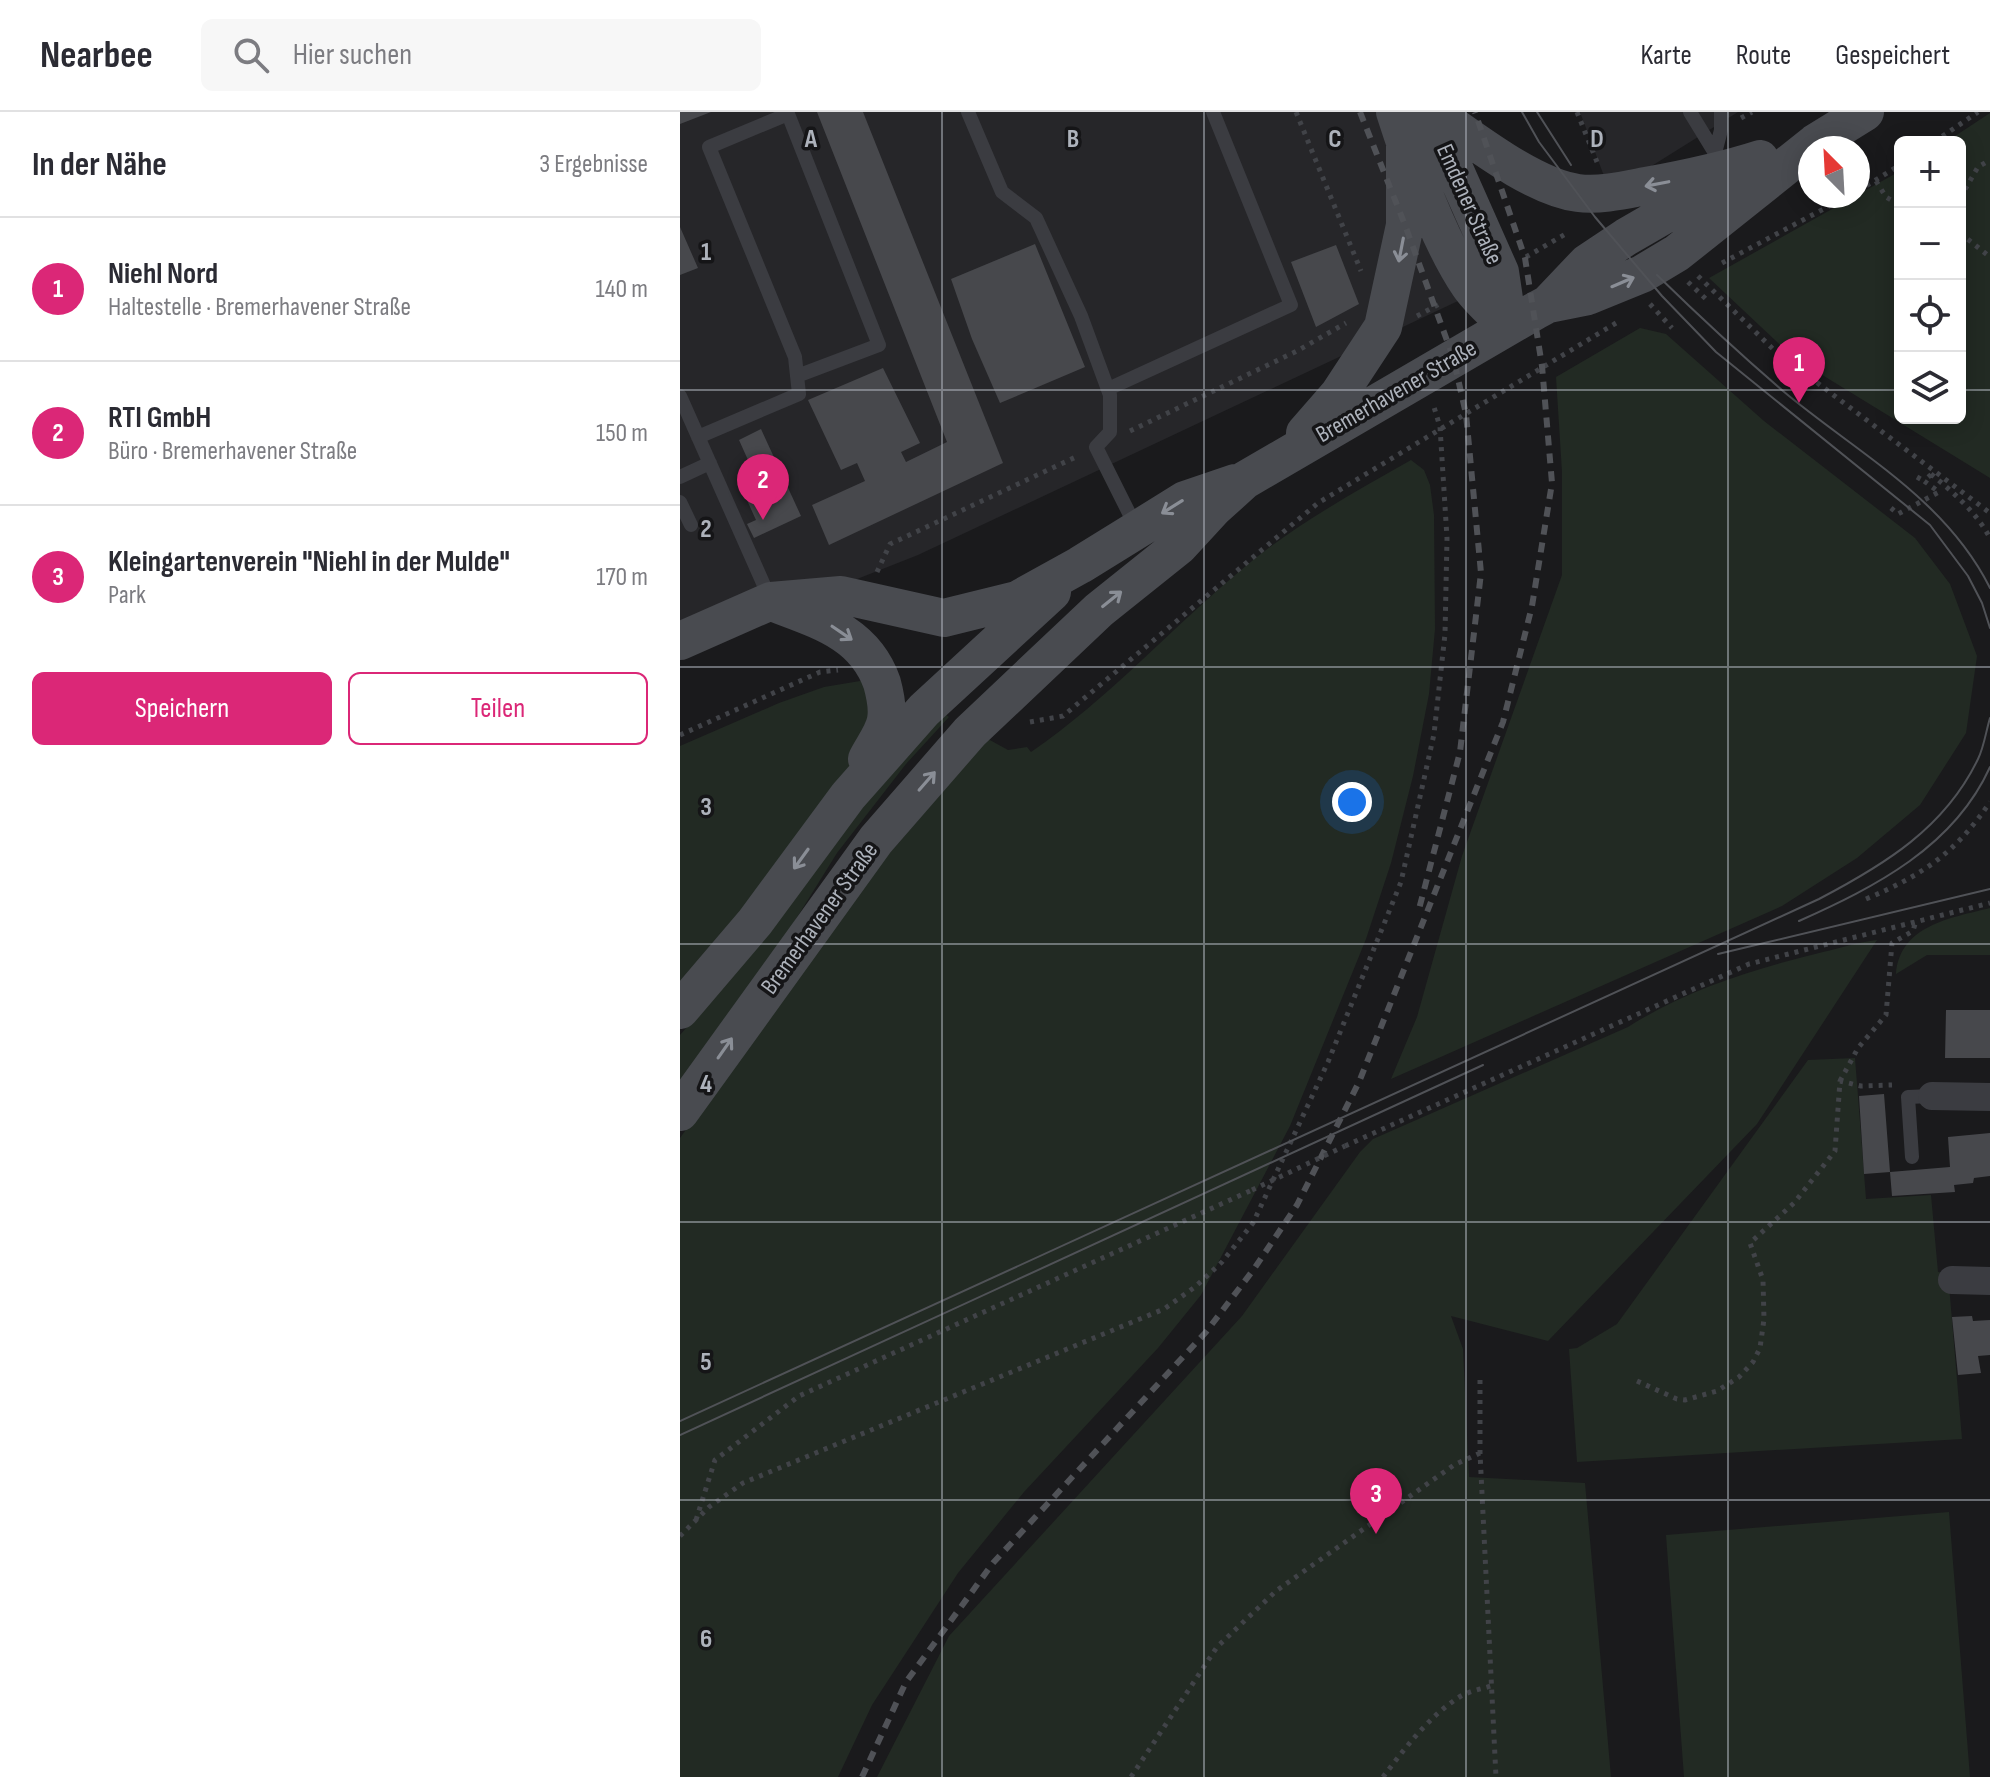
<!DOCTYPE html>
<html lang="de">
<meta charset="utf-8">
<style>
body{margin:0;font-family:"Sofia Sans Condensed",sans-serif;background:#f7f7f7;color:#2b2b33}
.controls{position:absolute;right:24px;top:24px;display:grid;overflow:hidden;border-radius:12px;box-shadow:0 4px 20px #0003}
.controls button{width:72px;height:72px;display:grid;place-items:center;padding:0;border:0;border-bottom:2px solid #e1e1e2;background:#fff;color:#2b2b33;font:40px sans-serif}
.compass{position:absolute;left:1118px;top:24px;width:72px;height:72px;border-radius:50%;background:#fff;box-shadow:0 4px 20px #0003;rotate:336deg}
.you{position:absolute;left:672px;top:690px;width:28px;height:28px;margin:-20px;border:6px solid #fff;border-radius:50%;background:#1a73e8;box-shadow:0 0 0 12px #1a73e833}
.badge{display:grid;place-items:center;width:52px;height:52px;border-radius:50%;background:#db2777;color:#fff;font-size:26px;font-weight:700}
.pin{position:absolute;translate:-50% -66px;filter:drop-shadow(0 2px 4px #0008)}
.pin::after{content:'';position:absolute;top:42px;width:28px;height:24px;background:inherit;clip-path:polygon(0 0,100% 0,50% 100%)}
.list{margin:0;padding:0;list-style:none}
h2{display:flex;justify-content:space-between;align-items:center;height:104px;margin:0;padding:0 32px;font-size:34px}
h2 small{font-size:26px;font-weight:400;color:#7c7c81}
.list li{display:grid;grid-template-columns:52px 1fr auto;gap:24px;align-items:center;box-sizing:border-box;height:144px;padding:0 32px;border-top:2px solid #e1e1e2}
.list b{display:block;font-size:30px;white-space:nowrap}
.list p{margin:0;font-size:26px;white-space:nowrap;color:#7c7c81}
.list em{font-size:26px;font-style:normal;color:#7c7c81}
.actions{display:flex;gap:16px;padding:24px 32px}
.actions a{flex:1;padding:18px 0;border:2px solid #db2777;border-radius:12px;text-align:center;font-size:28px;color:#db2777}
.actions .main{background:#db2777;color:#fff}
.icon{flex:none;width:44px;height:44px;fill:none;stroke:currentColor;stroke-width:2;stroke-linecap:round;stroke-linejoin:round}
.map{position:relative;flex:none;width:1310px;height:1665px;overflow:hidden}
header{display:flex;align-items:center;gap:48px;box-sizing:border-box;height:112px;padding:0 40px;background:#fff;border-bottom:2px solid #e1e1e2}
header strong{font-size:38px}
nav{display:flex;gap:44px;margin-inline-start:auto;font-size:28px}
.search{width:560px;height:72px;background:#f7f7f7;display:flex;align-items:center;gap:20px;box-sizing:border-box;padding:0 28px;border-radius:12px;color:#7c7c81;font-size:30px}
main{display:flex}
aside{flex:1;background:#fff}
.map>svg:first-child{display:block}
.built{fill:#262629}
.green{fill:#222a23}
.building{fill:#47484c}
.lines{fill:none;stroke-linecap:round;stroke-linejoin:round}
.path{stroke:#414348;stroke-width:5;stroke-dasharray:4 6;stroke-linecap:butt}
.lane{stroke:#3b3c41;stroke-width:14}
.street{stroke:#3b3c41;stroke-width:28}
.secondary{stroke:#494b50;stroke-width:38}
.tram{stroke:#505257;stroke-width:2}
.rail{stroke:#505257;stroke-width:6;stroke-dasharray:10 8;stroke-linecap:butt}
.path-bridge{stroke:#414348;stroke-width:5;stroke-dasharray:4 6;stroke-linecap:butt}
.oneway{stroke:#8a8e96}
.grid{fill:none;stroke:#adb2bb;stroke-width:2;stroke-opacity:0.55}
.labels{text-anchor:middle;stroke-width:7;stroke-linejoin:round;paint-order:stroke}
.street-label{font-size:24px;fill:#adb2bb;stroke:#151517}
.grid-label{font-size:26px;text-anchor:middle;font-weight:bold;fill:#adb2bb;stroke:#151517;stroke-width:7;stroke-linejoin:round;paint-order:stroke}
</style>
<header>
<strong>Nearbee</strong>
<div class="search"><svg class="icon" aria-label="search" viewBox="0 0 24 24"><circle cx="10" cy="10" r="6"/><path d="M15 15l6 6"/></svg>Hier suchen</div>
<nav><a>Karte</a><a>Route</a><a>Gespeichert</a></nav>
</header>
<main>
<aside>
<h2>In der Nähe<small>3 Ergebnisse</small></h2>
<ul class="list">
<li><span class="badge">1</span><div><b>Niehl Nord</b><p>Haltestelle · Bremerhavener Straße</p></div><em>140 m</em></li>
<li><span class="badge">2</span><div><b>RTI GmbH</b><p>Büro · Bremerhavener Straße</p></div><em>150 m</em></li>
<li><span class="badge">3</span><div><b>Kleingartenverein &quot;Niehl in der Mulde&quot;</b><p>Park</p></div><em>170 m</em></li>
</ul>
<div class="actions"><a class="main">Speichern</a><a>Teilen</a></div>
</aside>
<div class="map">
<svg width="1310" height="1665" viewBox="0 0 1310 1665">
<rect width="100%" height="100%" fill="#1a1a1c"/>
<path class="built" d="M0,0H759L829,165L238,443L0,537Z
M900,0H1058L930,80Z"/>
<path class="green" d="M1310,1V366L1113,245L1029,166L1220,59V306H1280V30H1266Z
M960,216L986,222L1084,309L1235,426L1270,472L1297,544L1286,621L1240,693L1177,746L1102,794L711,967L737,905L782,744L882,463V360L876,265Z
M731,348L744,358L750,373L754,403L755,517L749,582L733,664L711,751L686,827L610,1014L521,1183L478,1236L344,1380L278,1461L192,1593L158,1665H0V1026L182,773L308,627L328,638L347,635L351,640C430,586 494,513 567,453C618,411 675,380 731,348Z
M192,567L188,631L108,742L0,876V634L99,591L144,575Z
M262,600L269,605L226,652L157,741L106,823L0,974V923L43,874L193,680Z
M1310,796V843H1247L1216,862C1220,813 1271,806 1310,796Z
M1197,828L1077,1012L868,1229L771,1204L783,1237L789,1365L905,1371L931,1665H197L269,1524L562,1204L680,1040L693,1027L948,915C1008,877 1074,857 1143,840C1161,836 1178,830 1197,828Z
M1175,946L1186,1087L1251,1083L1258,1160L1268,1161L1282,1327L897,1350L889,1237L897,1236L937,1212L1128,948Z
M1269,1400L1290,1665H1004L986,1423Z"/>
<path class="building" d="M0,0H31L0,12Z
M137,0H183L323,351L149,433L132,393L185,369L177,351L161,358L128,288L203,256L240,331L221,340L226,350L267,330Z
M0,115L18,156L0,163Z
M355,132L405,255L320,291L292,227L271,167Z
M656,133L679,192L636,215L611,150Z
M81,317L121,404L74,426L67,412L76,408L61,375L77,368L59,328Z
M1266,898H1310V946H1265Z
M1204,982L1210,1060L1184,1062L1179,984Z
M1310,1021V1064L1294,1066L1293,1071L1274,1073L1275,1080L1212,1084L1210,1060L1270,1055L1268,1025Z
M1292,1204L1293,1209L1310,1208V1243L1298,1244L1301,1261L1278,1263L1272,1205Z"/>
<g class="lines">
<path class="path" d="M616,0L681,159
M897,0L917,50
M1061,6L1072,0
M1254,30L1298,0
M1196,69L1206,85L1220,93
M1178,79L1220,53
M1280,86L1298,55L1310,48
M1280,121L1310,145
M846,145L889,120
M1042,151L1168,84
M1018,164L1095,239L1310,401
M1008,170L1028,189
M970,192L992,216
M737,204L763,190
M450,319L617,239L666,211
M1251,362C1274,381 1296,400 1310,426
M1237,365L1244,369
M1211,396L1218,402L1259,380L1244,369L1255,359
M197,460L210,432L398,344
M350,610L383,604L638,391L936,211
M0,623L140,560L158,558
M1186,787C1241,764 1276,741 1310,690
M1160,969L1178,936L1206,903L1212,831L1233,819L1235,812
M665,1034L1069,852L1310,791
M800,1268V1341L816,1665
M957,1269L997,1287L1005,1288L1037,1279L1059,1265L1073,1250L1080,1236L1084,1207L1083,1168L1070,1131L1114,1091L1155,1039L1160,969L1181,974L1212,973
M16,1408L35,1348L119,1284L572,1078
M0,1424L29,1395L63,1371L484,1197L515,1175L542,1150L573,1111L648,950L721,770L754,622L765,522L767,426L760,315L754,295
M451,1665L537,1535L596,1479L774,1353L800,1341
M703,1665C725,1636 750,1603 781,1584C790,1579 801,1577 811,1574"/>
<path class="lane" d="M288,0L322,80L356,106L401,204L430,283V320L416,335L457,417
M1010,0L1043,54
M1035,41L1041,18V0
M428,277L611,193L533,0
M0,284L91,489
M18,325L119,282L115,245L29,35L108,2L199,233L117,264
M0,365L30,351
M0,390L11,413
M1232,1045L1228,985L1252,984"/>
<path class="street" d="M1252,984L1310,985
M1272,1168L1310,1169"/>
<path class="secondary" d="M715,0C732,53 758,127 789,173C799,188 815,201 828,214
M749,0L820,160L828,214
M753,0C791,26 852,75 898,81C919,84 945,78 966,74C1004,67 1043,59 1080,47
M868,192L907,151L946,125L1048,66
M625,321L659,282L703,215L725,113V32
M97,492C142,509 185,522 202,571C205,582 208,597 206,608C204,621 193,635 187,647
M0,529L91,489L161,483L264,506L337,488L400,453L505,388L555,371
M0,898L75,810L168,684L244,598L372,480
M0,1000L196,728L290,620L419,498L499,434L534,396L565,368L855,199L868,192L908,184L962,162L997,141L1135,31L1185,0"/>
<path class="tram" d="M842,0L859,30L915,105L982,184L1036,240L1250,413L1288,464L1302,491L1310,516
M857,0L891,53
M977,163C1018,203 1060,242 1103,279C1177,341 1265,386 1310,476
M1119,809C1195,775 1274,735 1310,655
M1038,842L1310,777
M0,1309L1139,787C1204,753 1265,716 1298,647C1304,635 1306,619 1310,606
M0,1323L803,953"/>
<path class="rail" d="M680,0L725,113L773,245L786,302L801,461L780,640L738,801
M182,1665L226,1570L313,1451L526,1220L574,1157L617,1093L679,970L823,610L852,494L872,371L862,254L845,146L795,0"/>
<path class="path-bridge" d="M572,1078L665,1034"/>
</g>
<defs><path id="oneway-shaft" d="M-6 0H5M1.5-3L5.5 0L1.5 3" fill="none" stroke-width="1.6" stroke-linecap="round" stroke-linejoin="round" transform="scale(2)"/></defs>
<g class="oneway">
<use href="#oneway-shaft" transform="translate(977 72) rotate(169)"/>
<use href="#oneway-shaft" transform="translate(721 138) rotate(101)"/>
<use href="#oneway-shaft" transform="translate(943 170) rotate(-23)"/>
<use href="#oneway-shaft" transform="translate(492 395) rotate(148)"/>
<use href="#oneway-shaft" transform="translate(432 487) rotate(-39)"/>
<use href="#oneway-shaft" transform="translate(162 521) rotate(34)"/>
<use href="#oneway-shaft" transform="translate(247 669) rotate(-49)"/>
<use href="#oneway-shaft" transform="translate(121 747) rotate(126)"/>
<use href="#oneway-shaft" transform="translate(45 936) rotate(-55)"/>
</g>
<path class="grid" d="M262,0V1665M524,0V1665M786,0V1665M1048,0V1665M0,278H1220M1280,278H1310M0,555H1310M0,832H1310M0,1110H1310M0,1388H1310"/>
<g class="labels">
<g class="street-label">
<text transform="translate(790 92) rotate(66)" y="8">Emdener Straße</text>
<text transform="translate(716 279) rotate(-30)" y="8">Bremerhavener Straße</text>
<text transform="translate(139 806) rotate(-54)" y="8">Bremerhavener Straße</text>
</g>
</g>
<g class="grid-label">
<text x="131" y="35">A</text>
<text x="393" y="35">B</text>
<text x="655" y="35">C</text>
<text x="917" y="35">D</text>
<text x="26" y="148">1</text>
<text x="26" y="425">2</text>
<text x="26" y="703">3</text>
<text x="26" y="980">4</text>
<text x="26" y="1258">5</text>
<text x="26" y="1535">6</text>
</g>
</svg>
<div class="controls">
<button>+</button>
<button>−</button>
<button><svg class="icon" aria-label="locate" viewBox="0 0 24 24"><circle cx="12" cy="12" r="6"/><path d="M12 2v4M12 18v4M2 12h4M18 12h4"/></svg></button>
<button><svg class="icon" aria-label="layers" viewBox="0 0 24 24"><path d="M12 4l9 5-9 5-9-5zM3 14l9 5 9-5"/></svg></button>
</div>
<svg class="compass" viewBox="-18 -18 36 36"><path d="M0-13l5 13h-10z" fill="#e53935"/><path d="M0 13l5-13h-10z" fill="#7c7c81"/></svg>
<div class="you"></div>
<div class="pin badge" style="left:1119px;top:291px">1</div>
<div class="pin badge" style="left:83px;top:408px">2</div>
<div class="pin badge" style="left:696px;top:1422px">3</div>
</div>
</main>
